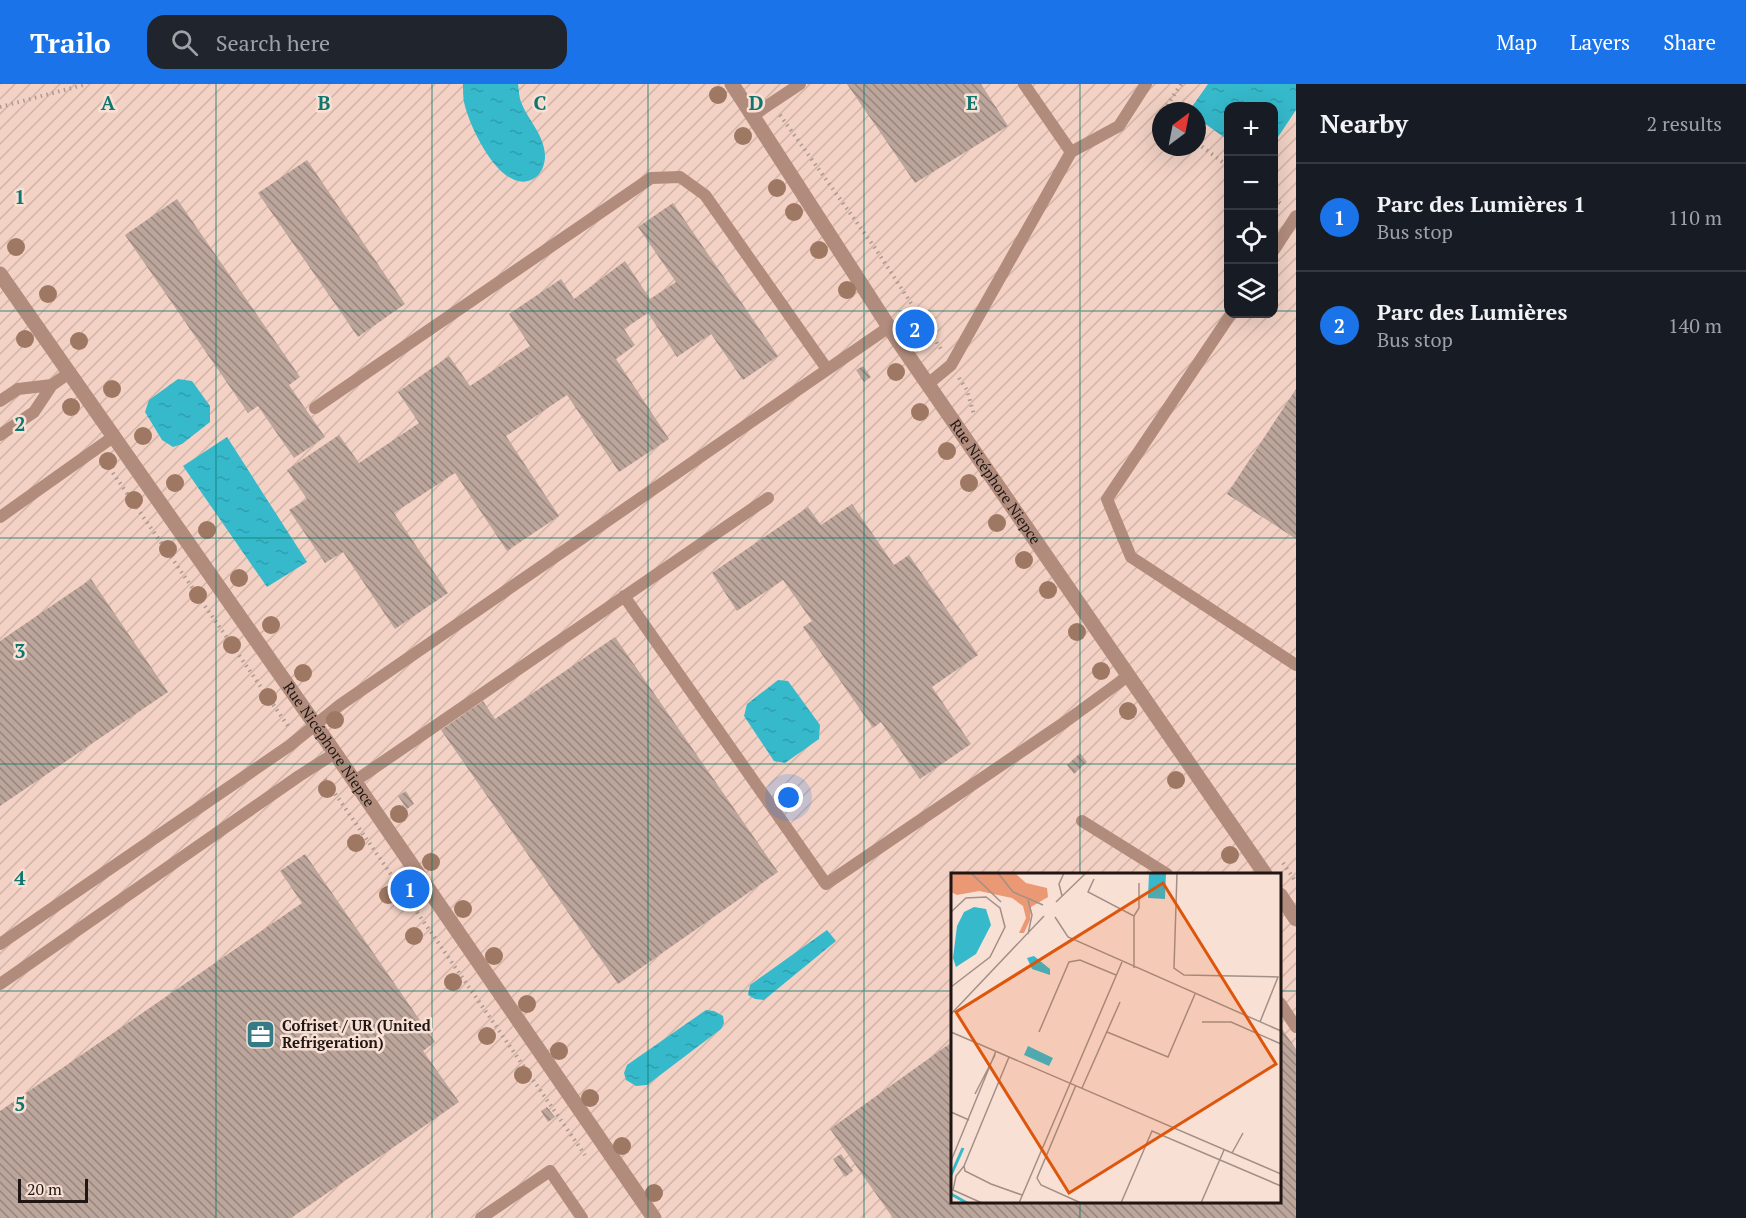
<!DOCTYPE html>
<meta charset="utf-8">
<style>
body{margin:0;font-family:"PT Serif",serif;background:#20242c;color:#f1f3f6}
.controls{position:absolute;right:18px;top:18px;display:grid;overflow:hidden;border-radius:12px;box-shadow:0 6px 24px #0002}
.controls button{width:54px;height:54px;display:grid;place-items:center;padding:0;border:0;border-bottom:2px solid #363941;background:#171b24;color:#f1f3f6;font:30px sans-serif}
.compass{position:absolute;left:1152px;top:18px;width:54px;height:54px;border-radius:50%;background:#171b24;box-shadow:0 6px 24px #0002;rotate:32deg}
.scale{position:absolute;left:18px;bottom:15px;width:70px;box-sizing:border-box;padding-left:6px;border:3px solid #201714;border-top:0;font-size:16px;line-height:21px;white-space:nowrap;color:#201714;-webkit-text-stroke:4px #f9e0d5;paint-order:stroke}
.you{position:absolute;left:789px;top:714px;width:21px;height:21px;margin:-15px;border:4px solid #fff;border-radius:50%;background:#1a73e8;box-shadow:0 0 0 9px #1a73e833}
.badge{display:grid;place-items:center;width:39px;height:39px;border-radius:50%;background:#1a73e8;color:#fff;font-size:20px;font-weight:700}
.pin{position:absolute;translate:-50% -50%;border:3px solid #fff;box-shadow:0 2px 6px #0006}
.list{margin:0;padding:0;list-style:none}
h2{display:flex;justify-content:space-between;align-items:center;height:78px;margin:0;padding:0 24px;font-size:26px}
h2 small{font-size:20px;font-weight:400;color:#9ea1a6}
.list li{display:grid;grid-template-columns:39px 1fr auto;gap:18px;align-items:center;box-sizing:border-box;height:108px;padding:0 24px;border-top:2px solid #363941}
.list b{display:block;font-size:22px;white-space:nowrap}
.list p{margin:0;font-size:20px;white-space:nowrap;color:#9ea1a6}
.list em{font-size:20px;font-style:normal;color:#9ea1a6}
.icon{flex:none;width:33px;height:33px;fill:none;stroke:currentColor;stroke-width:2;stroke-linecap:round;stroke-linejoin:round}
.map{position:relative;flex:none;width:1296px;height:1134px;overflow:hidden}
header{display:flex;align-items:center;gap:36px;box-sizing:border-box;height:84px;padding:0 30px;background:#1a73e8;color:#fff}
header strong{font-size:28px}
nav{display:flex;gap:33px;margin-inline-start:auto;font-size:21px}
.search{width:420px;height:54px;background:#20242c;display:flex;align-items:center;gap:15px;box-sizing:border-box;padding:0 21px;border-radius:18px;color:#9ea1a6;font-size:22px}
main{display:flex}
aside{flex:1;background:#171b24}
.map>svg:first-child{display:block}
.industrial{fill:url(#industrial-furrows);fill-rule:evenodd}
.water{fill:url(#water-ripples)}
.building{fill:url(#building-back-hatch)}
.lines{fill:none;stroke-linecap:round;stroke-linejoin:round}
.path{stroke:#ac9991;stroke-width:4;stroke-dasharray:1.5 4.5;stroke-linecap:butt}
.lane{stroke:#b18c7d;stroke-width:12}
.street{stroke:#b18c7d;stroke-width:15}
.tree{fill:#9f7864}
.grid{fill:none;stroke:#0f766e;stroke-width:1.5;stroke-opacity:0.55}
.labels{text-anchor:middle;stroke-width:5;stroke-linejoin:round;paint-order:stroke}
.street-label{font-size:15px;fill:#201714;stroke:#f9e0d5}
.poi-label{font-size:15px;font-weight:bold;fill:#201714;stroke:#f9e0d5;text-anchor:start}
.inset-river{fill:none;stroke:#35b9cb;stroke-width:3}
.inset-road{fill:none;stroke:#a29088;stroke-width:1.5}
.view{fill:#de560c;fill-opacity:0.15;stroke:#de560c;stroke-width:3}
.inset-edge{fill:none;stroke:#201714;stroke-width:3}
.grid-label{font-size:20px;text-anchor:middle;font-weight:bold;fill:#0f766e;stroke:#f9e0d5;stroke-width:5;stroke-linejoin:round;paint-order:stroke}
</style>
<header>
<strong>Trailo</strong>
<div class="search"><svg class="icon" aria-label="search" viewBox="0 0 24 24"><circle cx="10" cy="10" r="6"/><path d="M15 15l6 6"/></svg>Search here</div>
<nav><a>Map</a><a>Layers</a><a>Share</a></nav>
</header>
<main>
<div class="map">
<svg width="1296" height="1134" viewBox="0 0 1296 1134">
<defs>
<pattern id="industrial-furrows" width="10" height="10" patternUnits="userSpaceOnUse" patternTransform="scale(1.5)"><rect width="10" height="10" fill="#f3d2c5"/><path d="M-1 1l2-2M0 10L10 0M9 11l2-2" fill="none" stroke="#d0b4a8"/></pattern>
<pattern id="water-ripples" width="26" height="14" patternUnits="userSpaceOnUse" patternTransform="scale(1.5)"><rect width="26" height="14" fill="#35b9cb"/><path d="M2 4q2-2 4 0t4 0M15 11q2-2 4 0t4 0" fill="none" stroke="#2f9ead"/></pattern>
<pattern id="building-back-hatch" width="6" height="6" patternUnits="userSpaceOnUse" patternTransform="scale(1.5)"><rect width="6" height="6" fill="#bca59b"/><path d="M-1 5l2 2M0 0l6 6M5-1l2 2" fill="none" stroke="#98857d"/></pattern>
</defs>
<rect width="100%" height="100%" fill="#f9e0d5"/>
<path class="industrial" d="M0,0H1296V1134H0ZM1228,22H1274V230H1228ZM1161,27H1197V63H1161ZM952,790H1280V1118H952Z"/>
<path class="water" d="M463,0H518C519,6 519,13 521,18C528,36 545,52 545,72C545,81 541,91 533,95C501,112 469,42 464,18C463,13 463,6 463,0Z
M1208,0H1296V26L1274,59V22H1228V56L1197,34V27H1189Z
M178,295L192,297L210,322V338L182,360L173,363L162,356L145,328L149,316Z
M227,353L307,478L267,503L183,382Z
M778,596L788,597L820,641L819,655L785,679L774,677L744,632L747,620Z
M827,846L836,857L764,916L755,915L748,911L750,901Z
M706,926L714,927L723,932L724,939L721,945L647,1001L636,1002L626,996L624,989L627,981Z"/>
<path class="building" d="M847,0H981L1008,42L915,99Z
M307,76L405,220L358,253L258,109Z
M177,115L300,293L289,301L325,353L294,374L258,322L248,329L125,151Z
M673,119L778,272L743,296L711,250L677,273L648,229L624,245L635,261L616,275L669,355L619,388L567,311L506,352L559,432L507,467L455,389L394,429L448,509L395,545L343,468L325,479L289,426L307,415L287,386L339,351L359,379L419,339L398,308L449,272L470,302L530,262L509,230L561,195L574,215L625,177L650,215L676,198L638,143Z
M863,282L871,293L864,298L856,286Z
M1296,305V455L1227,410Z
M852,420L894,481L909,471L978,571L932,603L971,660L920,695L881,638L873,644L803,543L812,537L783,496L737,527L712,489L808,423L821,441Z
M91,495L168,608L0,722V557Z
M615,553L778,788L618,900L441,646L483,617L495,635Z
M1080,669L1087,678L1074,690L1067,681Z
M406,707L414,720L407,725L398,712Z
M305,770L435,958L423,967L459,1018L291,1134H0V1027L302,819L280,787Z
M1280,942L1296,965V1134H893L830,1045L952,958V1118H1280Z
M547,1023L555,1033L548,1038L541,1027Z
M841,1070L853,1087L845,1093L833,1075Z"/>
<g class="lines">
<path class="path" d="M0,23L87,0
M1167,27L1166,23L1181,0
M780,31L875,164L941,265
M1197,59L1228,82
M1274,115L1283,121
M959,294L967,306L974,331
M106,379L288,642
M325,695L585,1071
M1283,779L1296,798"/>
<path class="lane" d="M752,32L800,0
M1071,68L1119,42L1146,0
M1274,166L1296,132
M1231,230L1107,415L1131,473L1296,581
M928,300L951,281L1071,68L1024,0
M0,317L18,305L52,301
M315,324L651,94L680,93L705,111L827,285
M0,351L34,328L52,301L69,289
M0,433L113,353
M624,512L826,800L1065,638L1128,592
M355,697L768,414
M1082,737L1167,790
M0,860L289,662L340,621L889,243
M0,900L299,692L335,669
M1280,919L1296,943
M481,1134L550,1087L582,1134"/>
<g class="street">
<path id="s1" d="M732,0L898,257L1265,790"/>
<path id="s2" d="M0,190L335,669L654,1134"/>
<path d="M1280,811L1296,835"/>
</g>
</g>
<g class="tree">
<circle cx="718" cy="11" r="9"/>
<circle cx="743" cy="52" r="9"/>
<circle cx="777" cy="104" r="9"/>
<circle cx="794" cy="128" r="9"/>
<circle cx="16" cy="163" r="9"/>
<circle cx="819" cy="166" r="9"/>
<circle cx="847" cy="206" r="9"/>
<circle cx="48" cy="210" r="9"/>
<circle cx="25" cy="255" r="9"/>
<circle cx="79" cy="257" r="9"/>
<circle cx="896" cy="288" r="9"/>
<circle cx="112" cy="305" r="9"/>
<circle cx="71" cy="323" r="9"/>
<circle cx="920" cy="328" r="9"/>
<circle cx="143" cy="352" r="9"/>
<circle cx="947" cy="367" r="9"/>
<circle cx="108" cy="377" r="9"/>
<circle cx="175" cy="399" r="9"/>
<circle cx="969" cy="399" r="9"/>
<circle cx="134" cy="416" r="9"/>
<circle cx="997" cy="439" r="9"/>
<circle cx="207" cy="446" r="9"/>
<circle cx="168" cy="465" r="9"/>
<circle cx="1024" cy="476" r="9"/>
<circle cx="239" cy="494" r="9"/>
<circle cx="1048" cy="506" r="9"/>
<circle cx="198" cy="511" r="9"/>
<circle cx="271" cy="541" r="9"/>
<circle cx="1077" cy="548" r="9"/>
<circle cx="232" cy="561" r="9"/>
<circle cx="1101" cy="587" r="9"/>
<circle cx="303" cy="589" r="9"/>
<circle cx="268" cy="613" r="9"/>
<circle cx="1128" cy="627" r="9"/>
<circle cx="335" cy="636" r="9"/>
<circle cx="1176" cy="696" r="9"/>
<circle cx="327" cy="705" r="9"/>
<circle cx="399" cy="730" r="9"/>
<circle cx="356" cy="759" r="9"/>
<circle cx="1230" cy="771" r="9"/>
<circle cx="431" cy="778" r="9"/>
<circle cx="388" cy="811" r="9"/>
<circle cx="463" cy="825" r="9"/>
<circle cx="414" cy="852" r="9"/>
<circle cx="494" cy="872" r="9"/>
<circle cx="453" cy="898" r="9"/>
<circle cx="527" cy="920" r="9"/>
<circle cx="487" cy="952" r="9"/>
<circle cx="559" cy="967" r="9"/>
<circle cx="523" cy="991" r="9"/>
<circle cx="590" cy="1014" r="9"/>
<circle cx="622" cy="1062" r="9"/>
<circle cx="654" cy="1109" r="9"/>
</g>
<path class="grid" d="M216,0V1134M432,0V1134M648,0V1134M864,0V1134M1080,0V790M0,227H1228M1274,227H1296M0,454H1296M0,680H1296M0,907H952M1280,907H1296M1080,1118V1134"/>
<defs>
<symbol id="office-square" viewBox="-11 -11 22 22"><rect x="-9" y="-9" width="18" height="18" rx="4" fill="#347b86" stroke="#f9e0d5"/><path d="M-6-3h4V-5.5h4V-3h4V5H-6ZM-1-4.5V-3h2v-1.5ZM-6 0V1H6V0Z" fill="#fff"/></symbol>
</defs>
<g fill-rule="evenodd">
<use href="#office-square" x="244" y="934" width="33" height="33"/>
</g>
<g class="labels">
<g class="street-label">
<text dy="5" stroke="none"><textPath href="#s1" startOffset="477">Rue Nicéphore Niepce</textPath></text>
<text dy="5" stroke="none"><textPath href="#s2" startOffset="574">Rue Nicéphore Niepce</textPath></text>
</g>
<g class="poi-label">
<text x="282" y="947">Cofriset / UR (United<tspan x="282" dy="17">Refrigeration)</tspan></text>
</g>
</g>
<g transform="translate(951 789)">
<rect width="330" height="330" fill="#f9e0d5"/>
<path d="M1,0H64L75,10L96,15L97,24L80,34L79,47L73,60H68L75,45L72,33L61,25L28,18L6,22L0,19Z" fill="#eb9874"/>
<path d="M198,0H215L214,26L197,25ZM23,34L35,36L40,52L25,81L5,94L2,85L6,53L13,39ZM83,83L99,96V102L81,96L76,85ZM77,173L102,185L98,193L73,182Z" fill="#35b9cb"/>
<path class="inset-river" d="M0,302L12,275M0,321L16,330"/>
<path class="inset-road" d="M20,0L50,29M47,0L62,19L92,32M226,0L223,95L233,102L327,104L309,149M143,6L137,19L183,43V95M111,23L108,11L113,0M77,27L81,42L77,61M105,29L135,0M0,39L15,25L35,24L49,35L54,54L39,84L0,114M183,43L188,35V10M104,44L117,64L330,158M0,141L93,43M251,149H280L330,171M0,159L330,301M88,159L118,89L129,87L165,102M156,159L217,184L244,121M58,184L13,293L14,298L40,311L71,322M125,212L86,305L90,312L130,330M131,215L169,129M24,221L44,182M0,239L18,247M281,280L292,260M0,288L45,178M13,293L5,303L2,317L31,330M68,330L171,89M170,330L201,258L330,313M250,330L273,277"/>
<path class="view" d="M212,10L325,191L118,320L5,139Z"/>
<rect width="330" height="330" class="inset-edge"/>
</g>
<g class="grid-label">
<text x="108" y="26">A</text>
<text x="324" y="26">B</text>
<text x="540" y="26">C</text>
<text x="756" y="26">D</text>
<text x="972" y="26">E</text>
<text x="20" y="120">1</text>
<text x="20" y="347">2</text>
<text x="20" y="574">3</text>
<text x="20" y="801">4</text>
<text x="20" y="1027">5</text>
</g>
</svg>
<div class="controls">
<button>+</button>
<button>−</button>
<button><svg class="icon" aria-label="locate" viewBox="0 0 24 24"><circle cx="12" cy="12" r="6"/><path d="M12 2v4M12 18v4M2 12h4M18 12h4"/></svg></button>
<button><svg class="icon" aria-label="layers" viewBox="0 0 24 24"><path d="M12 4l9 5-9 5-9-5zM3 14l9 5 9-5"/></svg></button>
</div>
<svg class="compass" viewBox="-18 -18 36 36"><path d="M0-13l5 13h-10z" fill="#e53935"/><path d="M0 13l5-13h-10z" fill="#9ea1a6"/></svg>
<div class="scale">20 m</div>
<div class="you"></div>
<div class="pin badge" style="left:410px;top:805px">1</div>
<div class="pin badge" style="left:915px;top:245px">2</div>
</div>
<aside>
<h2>Nearby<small>2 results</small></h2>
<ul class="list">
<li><span class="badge">1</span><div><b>Parc des Lumières 1</b><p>Bus stop</p></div><em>110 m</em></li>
<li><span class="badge">2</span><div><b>Parc des Lumières</b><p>Bus stop</p></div><em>140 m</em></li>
</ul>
</aside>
</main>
